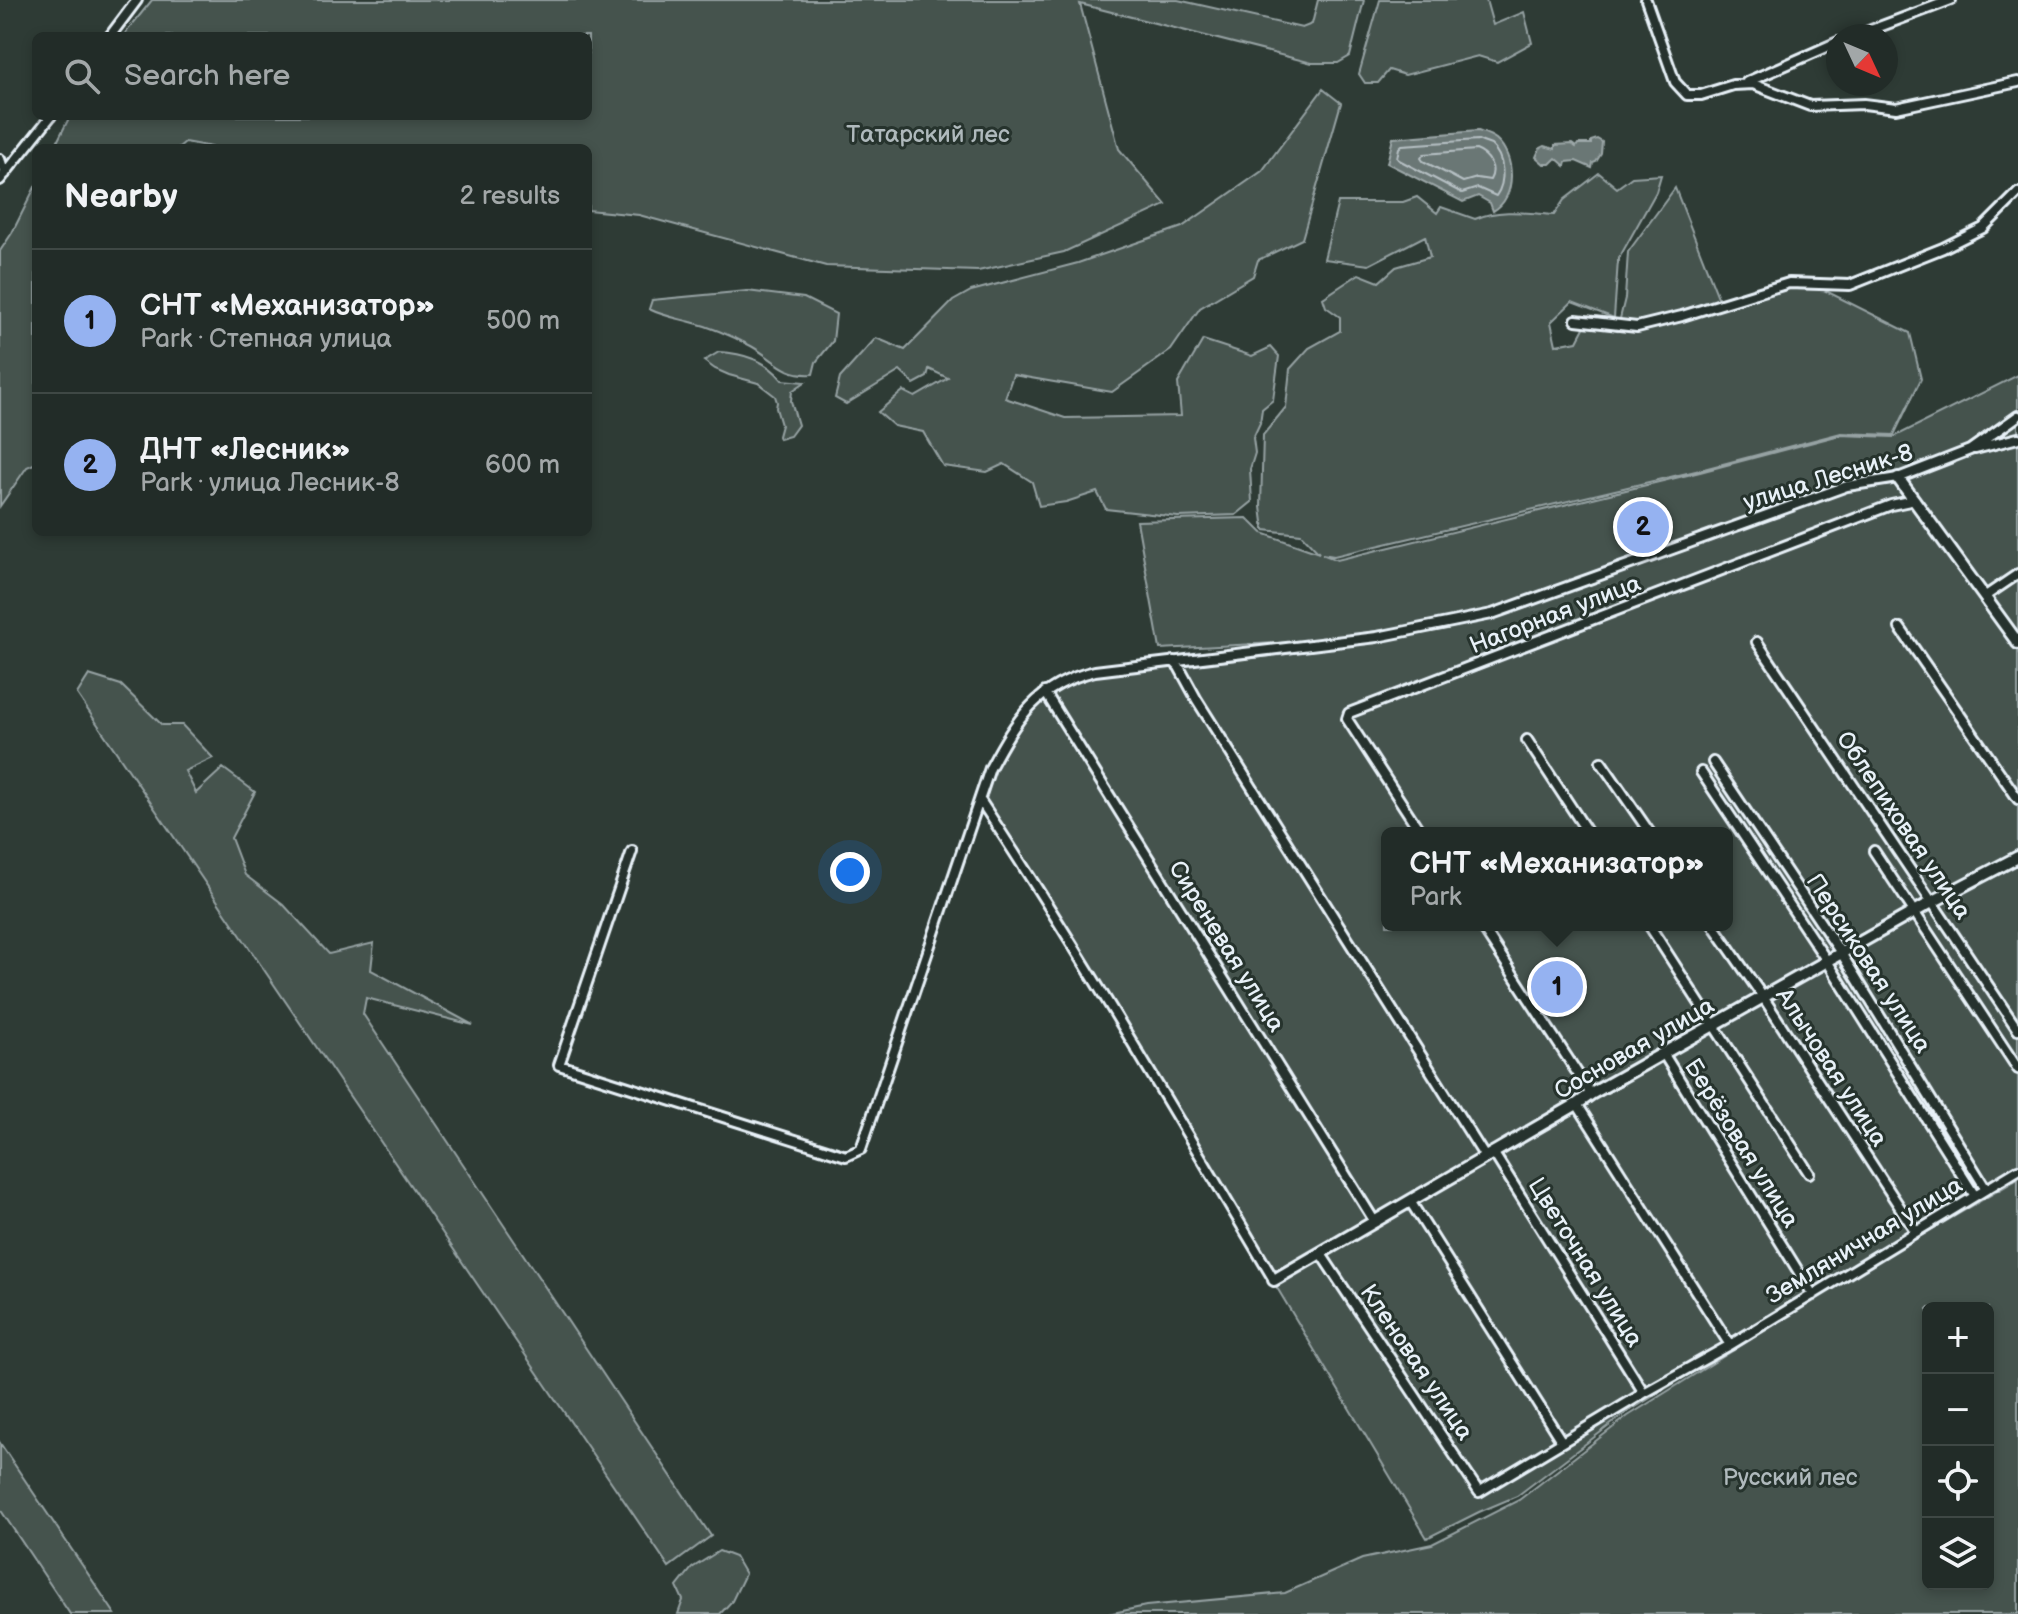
<!DOCTYPE html>
<meta charset="utf-8">
<style>
body{margin:0;font-family:"Balsamiq Sans",sans-serif;background:#2e3834;color:#f1f3f6}
.controls{position:absolute;right:24px;bottom:24px;display:grid;overflow:hidden;border-radius:12px;box-shadow:0 4px 12px #0003}
.controls button{width:72px;height:72px;display:grid;place-items:center;padding:0;border:0;border-bottom:2px solid #3f4845;background:#222c28;color:#f1f3f6;font:40px sans-serif}
.compass{position:absolute;left:1826px;top:24px;width:72px;height:72px;border-radius:50%;background:#222c28;box-shadow:0 4px 12px #0003;rotate:134deg}
.you{position:absolute;left:850px;top:872px;width:28px;height:28px;margin:-20px;border:6px solid #fff;border-radius:50%;background:#1a73e8;box-shadow:0 0 0 12px #1a73e833}
.badge{display:grid;place-items:center;width:52px;height:52px;border-radius:50%;background:#95b2f1;color:#111;font-size:26px;font-weight:700}
.pin{position:absolute;translate:-50% -50%;border:4px solid #fff;box-shadow:0 2px 8px #0006}
.popup{position:absolute;left:1381px;top:827px;width:352px;height:104px;box-sizing:border-box;display:grid;place-content:center;border-radius:12px;background:#222c28;filter:drop-shadow(0 2px 6px #0005);font-size:26px;white-space:nowrap;color:#a2a7a8}
.popup b{font-size:30px;color:#f1f3f6}
.popup::after{content:'';position:absolute;left:50%;top:100%;margin-left:-16px;border:16px solid transparent;border-top-color:#222c28}
.list{margin:0;padding:0;list-style:none}
h2{display:flex;justify-content:space-between;align-items:center;height:104px;margin:0;padding:0 32px;font-size:34px}
h2 small{font-size:26px;font-weight:400;color:#a2a7a8}
.list li{display:grid;grid-template-columns:52px 1fr auto;gap:24px;align-items:center;box-sizing:border-box;height:144px;padding:0 32px;border-top:2px solid #3f4845}
.list b{display:block;font-size:30px;white-space:nowrap}
.list p{margin:0;font-size:26px;white-space:nowrap;color:#a2a7a8}
.list em{font-size:26px;font-style:normal;color:#a2a7a8}
.icon{flex:none;width:44px;height:44px;fill:none;stroke:currentColor;stroke-width:2;stroke-linecap:round;stroke-linejoin:round}
.map{position:relative;flex:none;width:2018px;height:1614px;overflow:hidden}
.search{position:absolute;background:#222c28;box-shadow:0 4px 12px #0003;left:32px;top:32px;width:560px;height:88px;display:flex;align-items:center;gap:20px;box-sizing:border-box;padding:0 28px;border-radius:12px;color:#a2a7a8;font-size:30px}
.panel{position:absolute;background:#222c28;box-shadow:0 4px 12px #0003;left:32px;top:144px;width:560px;height:392px;border-radius:12px}
.map>svg:first-child{display:block}
.green{fill:#45524e;stroke:#96a2a3;stroke-width:2;fill-rule:evenodd}
.water{fill:#6b7775;stroke:#9da8a9;stroke-width:2}
.lines{fill:none;stroke-linecap:round;stroke-linejoin:round}
.shore{stroke:#b6c0c4;stroke-width:2}
.minor-casing{stroke:#e8f1f8;stroke-width:14}
.tertiary-casing{stroke:#e8f1f8;stroke-width:16}
.minor{stroke:#26332d;stroke-width:8}
.tertiary{stroke:#26332d;stroke-width:10}
.labels{text-anchor:middle;stroke-width:6;stroke-linejoin:round;paint-order:stroke}
.park-label{font-size:24px;fill:#afb9bc;stroke:#26332d}
.street-label{font-size:24px;fill:#e8f1f8;stroke:#26332d}
</style>
<div class="map">
<svg width="2018" height="1614" viewBox="0 0 2018 1614">
<rect width="100%" height="100%" fill="#2e3b35"/>
<filter id="ink" filterUnits="userSpaceOnUse"><feTurbulence type="fractalNoise" baseFrequency=".0125" numOctaves="2"/><feDisplacementMap in="SourceGraphic" scale="16" xChannelSelector="R" yChannelSelector="G"/><feConvolveMatrix kernelMatrix="1 2 1 2 8 2 1 2 1" color-interpolation-filters="sRGB"/></filter>
<g filter="url(#ink)">
<path class="green" d="M152,0H1178L1302,28L1312,24L1318,0H1364L1350,56L1338,63H1312L1080,4L1119,149L1166,205L1064,252L978,271L826,266L639,215L588,210V148H217L185,142L178,148H54L70,116H588V36H123Z
M1380,0H1486L1493,25L1524,12L1532,43L1497,62L1478,56L1405,75L1389,70L1378,83H1365L1359,74Z
M1323,89L1341,103L1302,239L1258,260L1253,276L1200,308L1171,350L1112,392L1013,375L1005,398L1065,418L1181,416L1178,383L1203,340L1252,356L1271,347L1279,356L1273,400L1262,409L1260,423L1253,438L1255,453L1250,469L1252,502L1236,515L1178,517L1106,509L1097,492L1066,502L1039,506L1032,482L1004,464L987,472L943,466L923,432L894,426L878,412L903,391L915,397L948,378L929,369L927,377L914,384L900,371L846,404L835,398L840,378L876,338L905,350L953,301L971,291L1078,263L1182,227L1262,171Z
M1599,173L1617,188L1632,177L1661,175L1656,192L1618,260L1614,318L1572,302L1551,322L1556,345L1577,341L1587,322L1617,331L1625,298L1628,252L1675,188L1720,302L1810,283L1910,333L1921,379L1894,435L1841,433L1700,470L1334,556L1322,554L1337,560L1700,472L1840,435L1894,437L2018,375V1175L1841,1281L1626,1413L1517,1496L1479,1512L1427,1538L984,799L995,759L1032,708L1057,688L1085,676L1280,655L1399,637L1395,628L1315,641L1160,649L1137,521L1247,518L1262,533L1319,553L1301,534L1264,530L1261,507L1263,435L1286,407L1290,369L1309,348L1340,331V317L1326,307L1323,298L1359,274L1379,282L1396,267L1430,257L1425,236L1369,265L1324,259L1338,202H1403L1417,197L1437,213L1441,207L1475,219C1499,208 1528,213 1554,215L1564,200ZM1387,833H1727V925H1387Z
M36,185V463L27,467L0,506V251L12,233Z
M747,291L804,298L836,314L833,341L816,362L813,374C783,376 775,359 751,346C732,336 712,327 691,322C676,318 663,316 649,309L652,300Z
M719,352C743,353 768,361 782,380L805,382L792,391L791,401L798,425L790,436L779,439L778,436L781,425L776,408L777,402L775,396L758,383L729,375L715,369L704,361Z
M89,675L121,685L162,725H182L213,758L185,771L196,793L223,768L255,792L231,838L245,875L283,904L329,954L374,943L371,970L473,1025L366,998L363,1014L711,1536L669,1567L77,694Z
M2018,1179V1614H1108L1146,1606L1285,1593L1362,1559L1432,1544L1519,1500L1628,1416L1846,1280ZM1928,1308H1988V1584H1928Z
M0,1443L115,1614H70L0,1509Z
M719,1551L735,1557L745,1574L732,1601L720,1614H678L683,1600L677,1587L692,1568Z"/>
<path class="water" d="M1478,131C1484,133 1491,135 1496,139C1516,156 1517,198 1493,211L1490,203L1478,196L1463,202L1387,163L1393,138Z
M1597,139L1602,142L1601,154L1596,162L1593,163L1592,168L1576,161L1566,162L1565,166L1556,158L1550,164H1544L1536,157L1540,148L1544,146L1555,149V145L1572,144L1576,147L1578,144H1591V141Z"/>
<g class="lines">
<path class="shore" d="M1478,140C1480,141 1488,144 1491,145C1505,157 1506,182 1496,196L1478,188L1462,193L1399,160L1397,158L1399,148L1402,145Z
M1476,150C1489,155 1497,168 1490,180L1477,178L1463,182L1423,161L1421,158L1424,154Z"/>
<defs>
<path id="minor" d="M1646,0L1675,82L1687,95H1701L1733,85L1753,84L1810,106L1864,104L1896,108L2018,82
M110,36L137,0
M1855,36L1951,0
M1747,82L1838,42
M0,159L5,174
M0,180L51,116
M1576,320L1637,327L1682,316L1789,283L1850,285L1943,248L1983,228L2018,193
M1975,449L2018,438
M1984,597L2018,574
M1900,628L2018,799
M1757,642L2018,1030
M1173,661L1179,667L1197,700L1485,1157
M1045,692L1375,1222
M1527,740L1588,833
M1601,762L1650,833
M1713,762L1841,953L1986,1189
M1701,772L1827,961L1975,1196
M980,800C1083,956 1178,1119 1274,1280
M1421,833L1347,719L1349,713L1891,505L1915,500
M632,851L559,1065L846,1156L861,1149L990,768C1017,718 1037,685 1095,671L1377,637L1492,614L1847,486L1898,478L1970,450L2018,416
M1874,851L2018,1069
M1481,925L1591,1094
M1649,925L1809,1173
M1713,925L1763,997L1916,1232
M1663,1053L1813,1295
M1577,1104L1730,1345
M1493,1152L1644,1393
M1410,1201L1562,1442
M1321,1254L1479,1492L1644,1393L1730,1345L2018,1170"/>
<path id="tertiary" d="M1898,478L2018,643
M1274,1280L1577,1104L1591,1094L1932,902L2018,857"/>
</defs>
<use href="#minor" class="minor-casing"/>
<use href="#tertiary" class="tertiary-casing"/>
<use href="#minor" class="minor"/>
<use href="#tertiary" class="tertiary"/>
</g>
</g>
<g class="labels">
<g class="park-label">
<text x="928" y="142">Татарский лес</text>
<text x="1790" y="1485">Русский лес</text>
</g>
<g class="street-label">
<text transform="translate(1828 477) rotate(-17)" y="8">улица Лесник-8</text>
<text transform="translate(1555 614) rotate(-21)" y="8">Нагорная улица</text>
<text transform="translate(1904 825) rotate(56)" y="8">Облепиховая улица</text>
<text transform="translate(1227 946) rotate(58)" y="8">Сиреневая улица</text>
<text transform="translate(1869 963) rotate(57)" y="8">Персиковая улица</text>
<text transform="translate(1634 1048) rotate(-30)" y="8">Сосновая улица</text>
<text transform="translate(1832 1067) rotate(57)" y="8">Алычовая улица</text>
<text transform="translate(1742 1143) rotate(58)" y="8">Берёзовая улица</text>
<text transform="translate(1864 1240) rotate(-31)" y="8">Земляничная улица</text>
<text transform="translate(1586 1262) rotate(58)" y="8">Цветочная улица</text>
<text transform="translate(1417 1362) rotate(56)" y="8">Кленовая улица</text>
</g>
</g>
</svg>
<div class="controls">
<button>+</button>
<button>−</button>
<button><svg class="icon" aria-label="locate" viewBox="0 0 24 24"><circle cx="12" cy="12" r="6"/><path d="M12 2v4M12 18v4M2 12h4M18 12h4"/></svg></button>
<button><svg class="icon" aria-label="layers" viewBox="0 0 24 24"><path d="M12 4l9 5-9 5-9-5zM3 14l9 5 9-5"/></svg></button>
</div>
<svg class="compass" viewBox="-18 -18 36 36"><path d="M0-13l5 13h-10z" fill="#e53935"/><path d="M0 13l5-13h-10z" fill="#a2a7a8"/></svg>
<div class="you"></div>
<div class="pin badge" style="left:1557px;top:987px">1</div>
<div class="popup"><b>СНТ «Механизатор»</b>Park</div>
<div class="pin badge" style="left:1643px;top:527px">2</div>
<div class="search"><svg class="icon" aria-label="search" viewBox="0 0 24 24"><circle cx="10" cy="10" r="6"/><path d="M15 15l6 6"/></svg>Search here</div>
<section class="panel">
<h2>Nearby<small>2 results</small></h2>
<ul class="list">
<li><span class="badge">1</span><div><b>СНТ «Механизатор»</b><p>Park · Степная улица</p></div><em>500 m</em></li>
<li><span class="badge">2</span><div><b>ДНТ «Лесник»</b><p>Park · улица Лесник-8</p></div><em>600 m</em></li>
</ul>
</section>
</div>
